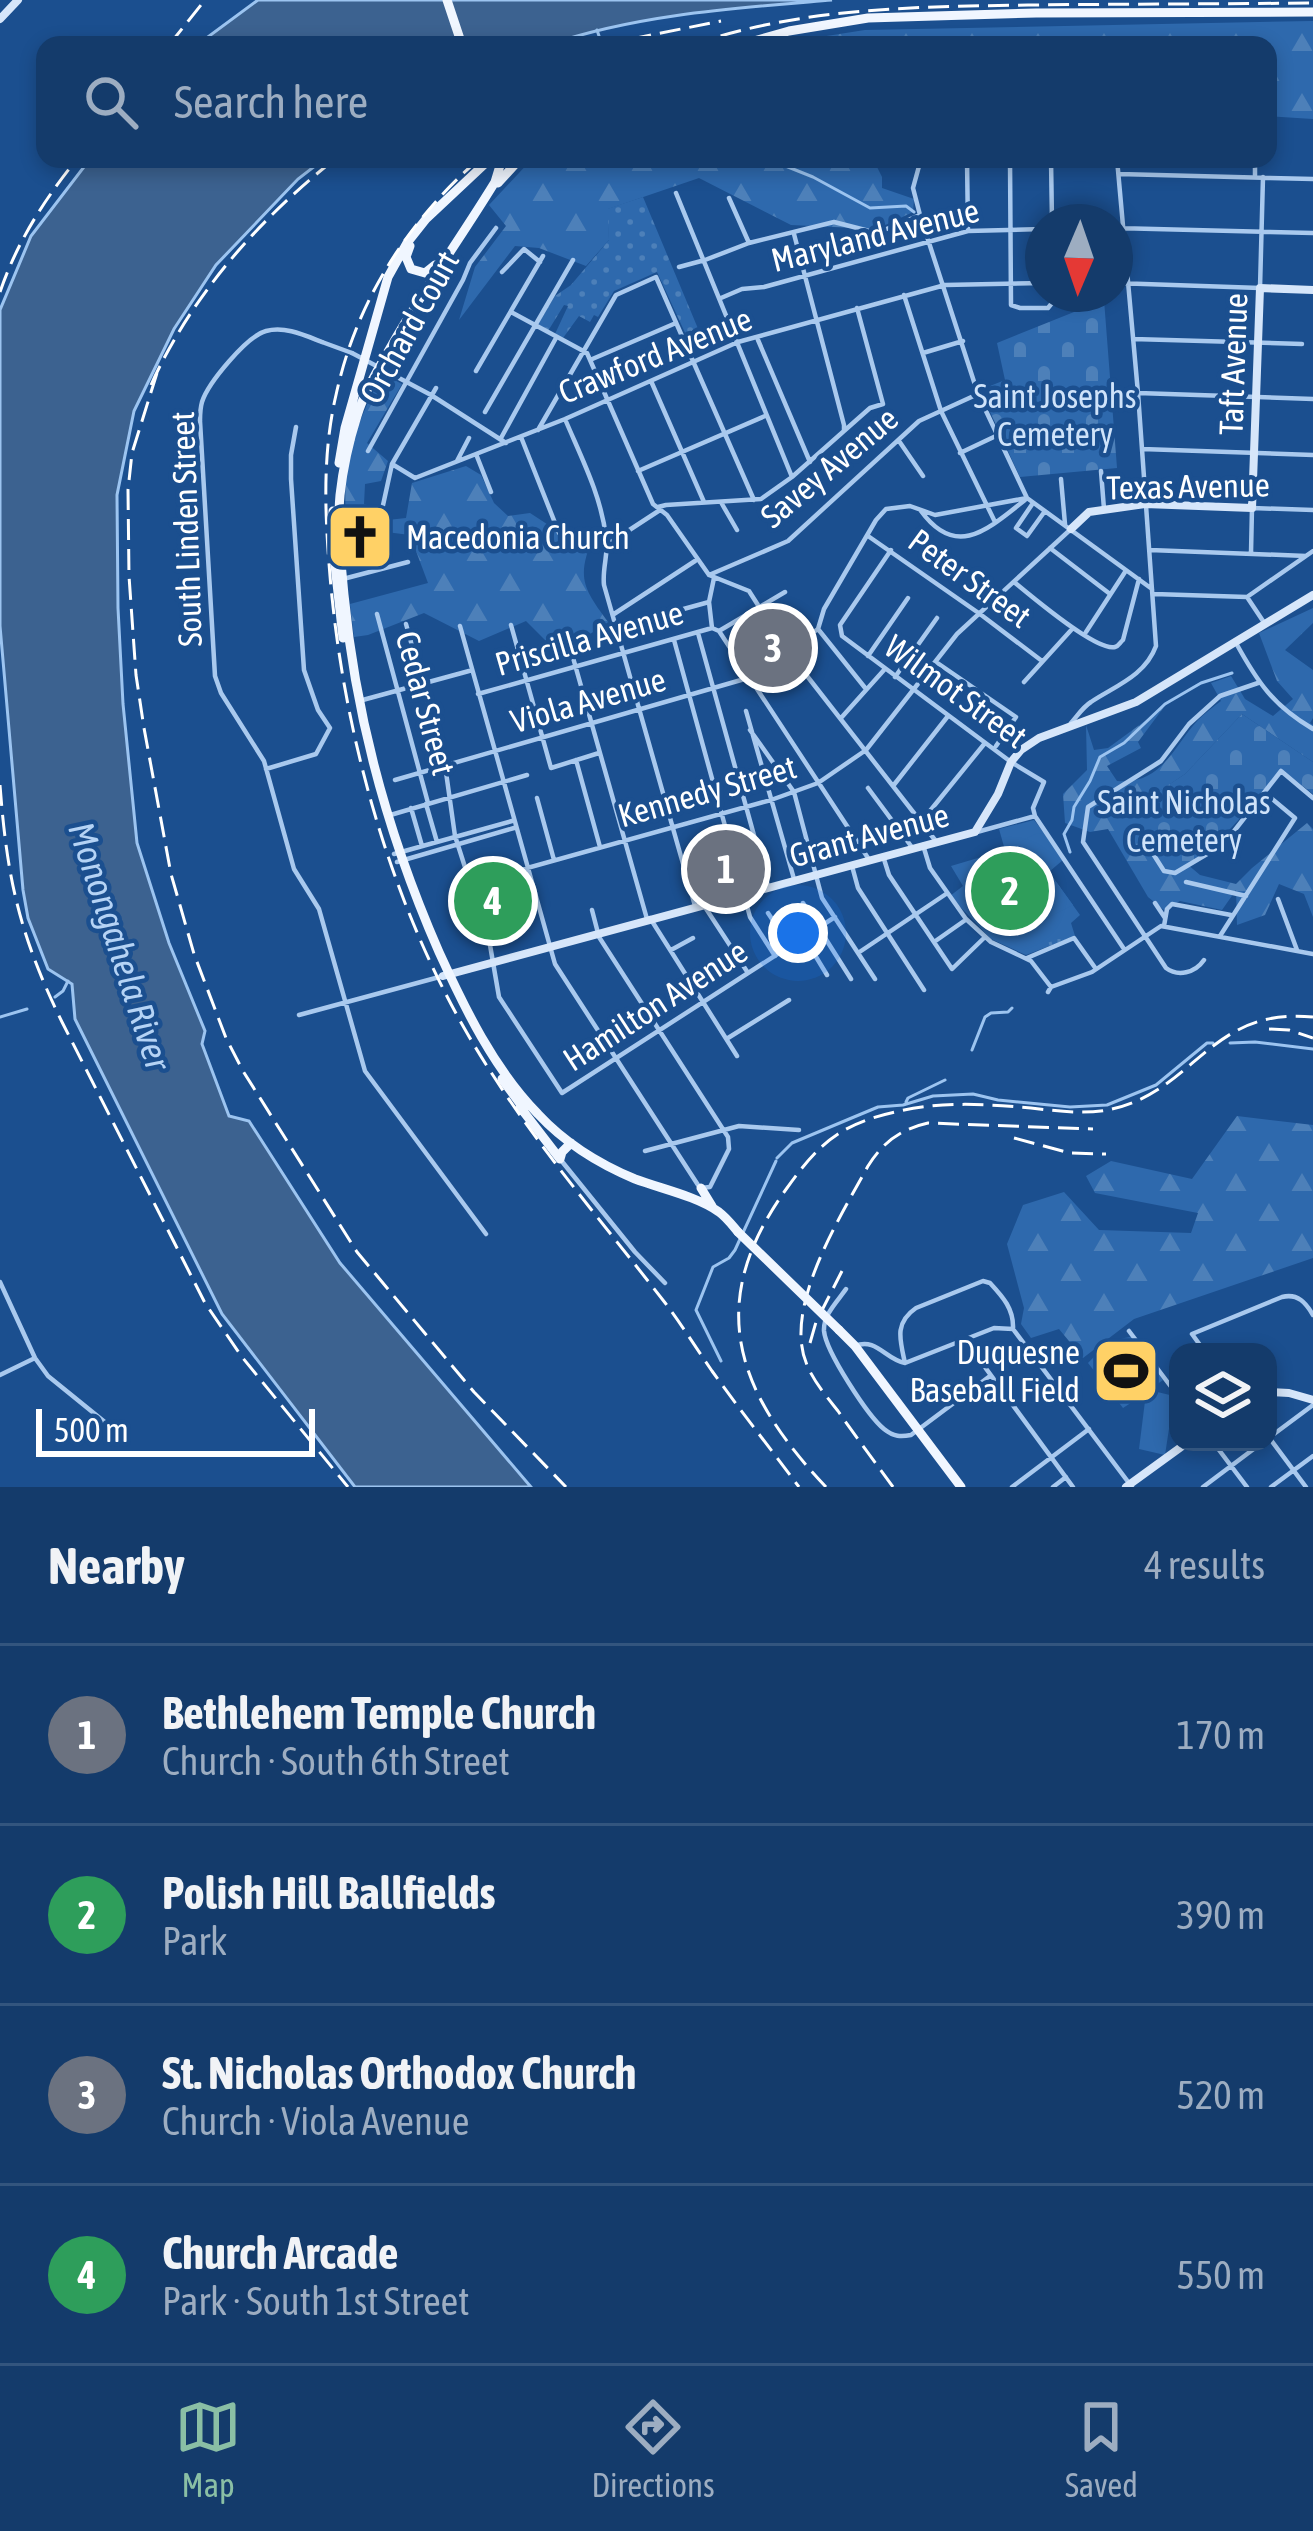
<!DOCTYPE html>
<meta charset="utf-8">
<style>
body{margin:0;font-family:"Asap Condensed",sans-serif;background:#214673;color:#f1f3f6}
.controls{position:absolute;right:36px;bottom:36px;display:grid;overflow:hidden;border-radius:24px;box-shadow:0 6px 18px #0003}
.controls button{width:108px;height:108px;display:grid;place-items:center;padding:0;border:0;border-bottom:3px solid #33557e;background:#143b6b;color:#f1f3f6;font:60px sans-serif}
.compass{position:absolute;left:1025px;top:204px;width:108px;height:108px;border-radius:50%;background:#143b6b;box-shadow:0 6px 18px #0003;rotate:182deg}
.scale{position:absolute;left:36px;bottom:30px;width:279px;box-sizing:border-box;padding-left:12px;border:6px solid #fff;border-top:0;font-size:33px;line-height:42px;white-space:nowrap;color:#fff;-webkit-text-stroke:9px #1b4f8f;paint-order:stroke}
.you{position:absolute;left:798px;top:933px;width:42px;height:42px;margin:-30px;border:9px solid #fff;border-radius:50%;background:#1a73e8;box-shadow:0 0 0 18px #1a73e833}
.badge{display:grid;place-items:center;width:78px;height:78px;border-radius:50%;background:#8abfa5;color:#fff;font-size:39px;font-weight:700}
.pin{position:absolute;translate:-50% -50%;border:6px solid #fff;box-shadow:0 3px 12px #0006}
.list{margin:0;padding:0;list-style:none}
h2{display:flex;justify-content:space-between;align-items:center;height:156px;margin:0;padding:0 48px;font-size:51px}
h2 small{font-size:39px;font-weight:400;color:#9dadc1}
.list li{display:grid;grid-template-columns:78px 1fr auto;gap:36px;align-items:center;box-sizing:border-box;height:180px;padding:0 48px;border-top:3px solid #33557e}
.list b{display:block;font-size:45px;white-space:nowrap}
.list p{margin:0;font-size:39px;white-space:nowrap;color:#9dadc1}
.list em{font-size:39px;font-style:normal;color:#9dadc1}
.icon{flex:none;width:66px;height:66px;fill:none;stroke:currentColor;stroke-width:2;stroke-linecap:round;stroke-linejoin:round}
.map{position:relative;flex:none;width:1313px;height:1487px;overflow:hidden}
.search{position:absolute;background:#143b6b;box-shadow:0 6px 18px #0003;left:36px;right:36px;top:36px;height:132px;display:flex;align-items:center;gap:30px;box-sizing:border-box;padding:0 42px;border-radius:24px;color:#9dadc1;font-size:45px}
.sheet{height:876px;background:#143b6b}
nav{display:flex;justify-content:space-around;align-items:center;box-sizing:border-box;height:168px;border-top:3px solid #33557e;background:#143b6b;font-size:33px;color:#9dadc1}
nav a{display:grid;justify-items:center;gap:6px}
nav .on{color:#8abfa5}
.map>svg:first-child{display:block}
.grass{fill:url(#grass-dots)}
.forest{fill:url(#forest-firs)}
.cemetery{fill:url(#cemetery-stones)}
.park{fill:url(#park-tufts)}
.garden{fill:#2e69ad}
.water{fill:#3c6290;stroke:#9cc4f0;stroke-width:3}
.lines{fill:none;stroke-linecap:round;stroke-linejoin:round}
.stream{stroke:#9cc4f0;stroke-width:3}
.street{stroke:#a9c9ee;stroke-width:4.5}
.secondary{stroke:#d6e6fa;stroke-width:8}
.primary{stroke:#f0f6ff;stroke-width:9}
.rail{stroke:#fff;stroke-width:3;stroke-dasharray:21 9;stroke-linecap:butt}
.street-bridge{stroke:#a9c9ee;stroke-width:4.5}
.primary-bridge{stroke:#f0f6ff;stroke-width:9}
.labels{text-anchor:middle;stroke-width:9;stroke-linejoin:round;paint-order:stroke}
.street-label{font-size:33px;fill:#fff;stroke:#1b4f8f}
.park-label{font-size:33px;fill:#cfe3fa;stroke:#1b4f8f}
.poi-label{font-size:33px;fill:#fff;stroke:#1b4f8f;text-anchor:start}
.water-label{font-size:36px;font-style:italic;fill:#b5d3f5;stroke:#1b4f8f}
</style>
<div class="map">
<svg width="1313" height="1487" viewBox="0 0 1313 1487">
<defs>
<pattern id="grass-dots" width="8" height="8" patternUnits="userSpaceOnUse" patternTransform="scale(3)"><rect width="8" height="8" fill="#2e69ad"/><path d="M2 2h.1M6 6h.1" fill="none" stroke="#4d80b9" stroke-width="1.8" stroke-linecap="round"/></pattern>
<pattern id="forest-firs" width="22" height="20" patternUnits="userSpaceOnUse" patternTransform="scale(3)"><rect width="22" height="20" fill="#2e69ad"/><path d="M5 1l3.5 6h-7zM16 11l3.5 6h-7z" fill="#4d80b9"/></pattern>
<pattern id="cemetery-stones" width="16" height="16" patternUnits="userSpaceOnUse" patternTransform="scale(3)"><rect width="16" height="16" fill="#2e69ad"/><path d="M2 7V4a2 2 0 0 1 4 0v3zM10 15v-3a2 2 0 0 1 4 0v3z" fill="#4d80b9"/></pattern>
<pattern id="park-tufts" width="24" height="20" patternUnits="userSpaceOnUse" patternTransform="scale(3)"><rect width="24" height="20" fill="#2e69ad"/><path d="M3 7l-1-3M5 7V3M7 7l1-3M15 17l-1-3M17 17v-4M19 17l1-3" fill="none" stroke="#4d80b9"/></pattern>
</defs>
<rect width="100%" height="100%" fill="#1b4f8f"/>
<path class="grass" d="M643,197L699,331L687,337L657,272L614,291L598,317L594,315L590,322L579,316L563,338L555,334L568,306L564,305L548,331L538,324L555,296L571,285L609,240L607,209Z"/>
<path class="forest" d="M1313,21V119L1268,116V45H769L865,30Z
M532,159H873L882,177V188L914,199L913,212L877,229L791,225L699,178L608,209L609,240L586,266L539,248L515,246L459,320L475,267L506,226L489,205Z
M383,374L402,384L367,443L388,461L381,481L365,484L364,504L376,508L379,521L406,518L412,483L466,466L481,475L494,503L508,516L530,513L553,528L594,534C577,577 581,586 609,623L581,639L547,642L526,621L479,641L424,613L368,635L354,637L350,604L428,583L410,535L347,527C340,471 355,422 383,374Z
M1313,608V623L1285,650L1313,670V718L1310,723L1313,725V762L1242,714L1185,774L1127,813L1200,875L1236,884L1252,868L1307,823L1313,829V917L1304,894L1279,884L1265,915L1237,925L1236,890L1222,910L1180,901L1164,910L1148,897L1108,829L1090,832L1065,823L1063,794L1087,770L1086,725L1094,750L1108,748L1164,707L1138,742L1141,748L1107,766L1117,781C1162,785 1173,747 1198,720C1205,713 1213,707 1221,701L1211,683L1231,676L1245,699L1273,716L1293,699L1277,681L1259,633Z
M1237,1116L1313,1125V1258L1134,1319L1083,1358L1059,1329L1031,1338L1021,1324L1024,1308L1007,1244L1023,1205L1064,1192L1099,1230L1191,1233L1198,1213L1095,1193L1086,1176L1111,1161L1192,1179Z"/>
<path class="cemetery" d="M1104,300L1117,468L1020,477L980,390L1005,380L997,343Z
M1242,714L1313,762V794L1281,769C1259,794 1199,879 1164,868L1126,813L1185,774Z"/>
<path class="park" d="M1034,820L1064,859L1049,872L1080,915L1071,923L1075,936L1026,955L991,939L950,896L963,886L951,866L1005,850L999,829Z"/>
<path class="garden" d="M1037,833L1043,834L1059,862L1049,867V872L1073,905L1019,932L999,889L1004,886L992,865L1011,853L1009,848Z
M1131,1337L1163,1380L1149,1390L1174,1396L1165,1455L1139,1449L1146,1393L1123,1408L1088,1363C1101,1349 1112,1339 1131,1337Z"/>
<path class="water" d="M258,0H832C737,8 639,14 548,45H197Z
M90,159H324L298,179L216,265L174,329L134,411L117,495L118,608L123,704L137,843L169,943L205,1031L202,1044L229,1116L249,1121L340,1263L531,1487H355L222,1314L75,1019L72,984L48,969L28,918L23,890L0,626V310L31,236Z"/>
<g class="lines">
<path class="stream" d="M597,30L601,42
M768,159L813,177L870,208L906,206L914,212
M1070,852L1064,834L1072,820L1074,807L1090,781L1100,757L1124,743L1165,704L1201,683L1232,673
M55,997L63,991L68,981
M0,1017L27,1009
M1230,1043L1255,1042L1313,1049
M972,1050L985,1017L991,1013L1008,1012L1012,1008
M906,1102L908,1098L945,1080
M777,1158L792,1143L854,1117L878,1107L903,1105L933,1096L973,1094L998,1100L1070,1107L1107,1105L1156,1085L1207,1043H1213
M721,1361L696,1310L713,1267L729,1258L735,1250L776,1161"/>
<path class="street" d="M921,159L913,188L920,215L978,394L1027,498L1152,589
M967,159L968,231
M1010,159L1011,305L1020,308H1048L1052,303L1053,294
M1051,159L1052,222
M1255,159V177
M1119,174L1313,179
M676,193L792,477
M729,198L749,243
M1115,228L1313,233
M794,234L844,425V431
M679,267L705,260L749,243L834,222L877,233L920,215
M502,272L524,249L540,262
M1115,283L1260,288L1263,177
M904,295L941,411L995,522
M721,298L742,289L764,287L968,231L1043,229
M511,312L587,353L653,504L667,515L709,575L749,591L786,649L935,840
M1133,339L1302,344
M758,340L810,462
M322,342C304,335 285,326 266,331C247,336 208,383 202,402C200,409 200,414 200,421L215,676L221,693L264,761L294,869L319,909L365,1071L486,1234
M352,353L431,395L506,443
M923,353L963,341
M590,360L676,323
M476,371L543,256
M651,381L704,502
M1138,393L1313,399
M485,412L573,260
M565,419C581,457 601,495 606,537C609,553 602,568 604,585L695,906
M538,430L616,295L656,277L754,500
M521,437L559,533L608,544L660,510
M501,438L556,338
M899,441L923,476
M1142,449L1313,455
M368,451L463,280L470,263L496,228
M960,453L998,435
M476,454L491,492
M457,461L469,438
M392,464L415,478L565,419L738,342L945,285L1043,283
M638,471L765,416
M1101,471L1104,509
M1061,479L1065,524
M1033,503L1016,528L1027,536L1045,511
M722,504L737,530
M658,507L666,505L761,499L792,477L870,408L883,404L857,308
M921,511C956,559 987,530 1025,500
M380,519L392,464L436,388
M868,536L980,614L1042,661
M1050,548L1110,594
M891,550L840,625L842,636L1011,762L1044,782L1033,808L1035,816
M1150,550L1306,556
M1251,553L1252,508L1313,510
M709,575L788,541L919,421L978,394
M714,578L709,602L712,628L719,631L868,858
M343,579L408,562
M1014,582C1031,596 1097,652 1115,647C1119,646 1120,642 1123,640L1139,579
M1154,594L1247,597L1313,551
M1247,597L1265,624
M377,614L428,803
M614,614L695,561
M406,624L445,765L455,836L490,945L499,997L562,1093L835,917
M511,625L551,768L599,753
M460,626L555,964L698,1185L701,1188L710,1187L729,1149L728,1137L599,937L592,910
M618,627L709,602
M818,629L866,689
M719,631L785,592
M1086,632L1125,572
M698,633L768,886
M568,640L647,919
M674,640L750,917L775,956
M1236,643C1258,683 1273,705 1313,729
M868,656L908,598
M936,662L1016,717L996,746
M895,677L937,618
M1024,682L1073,628
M478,694L712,628
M359,701L469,671
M746,711L794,879
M841,718L884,670
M1071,723C1078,715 1083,707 1091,702C1115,686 1145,676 1156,646L1138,393L1117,159
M750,730L794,792L822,898L875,979
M576,760L600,847
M266,769L316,754L330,728L318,710L304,670L291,479V455L296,427
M395,780L748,678L818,629L824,609L876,520L886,509L910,506L935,515L1027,498
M893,786L948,716
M868,788L911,846
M537,798L554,860
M426,804L437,842
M411,808L422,846
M387,816L527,775
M1035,816L1124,949
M921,822L985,743
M977,832L1035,816
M1143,838L1164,871L1175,873L1224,844L1281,771L1313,798
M923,845L930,868L966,919L991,942L1031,961L1051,987
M394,854L512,821
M883,856L889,875L952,969L985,937
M397,862L514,828
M852,866L858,888L924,990
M1186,882L1246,896
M470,884L771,800L818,783L866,750L957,634L1071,529
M1278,899L1297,950
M803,903L851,979
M1155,903L1165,918
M703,904L748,973
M786,908L804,937
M768,913L790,946
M650,918L737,1056
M1164,926L1167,909L1172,904L1231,915
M1220,936L1295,818L1265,793
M804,937L827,975
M934,942L964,921
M671,950L693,938
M858,953L946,894
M1027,958L1074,938L1096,969
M1204,960C1195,973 1178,977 1166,968L1083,842L1088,807L1161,761L1189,724L1220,696L1258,683
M1048,992L1051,987L1092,972L1161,926L1313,954
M299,1015L443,976
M728,1038L789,1000
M645,1151L739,1126L799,1130
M560,1159L635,1252L665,1283
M0,1282L35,1358L48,1376L127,1440
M846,1289C837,1302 823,1315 824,1331C826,1352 868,1416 884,1429C894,1437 901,1437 911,1435L990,1376
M1129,1331L1178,1396
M965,1340L1073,1487
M855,1346C876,1337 886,1360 905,1363L994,1328L1013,1329L1132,1487
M1205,1352L1192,1334L1282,1297C1298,1293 1306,1303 1313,1315
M905,1363C900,1340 894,1323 916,1308L983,1281L990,1283C1003,1297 1014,1309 1013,1329
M0,1375L35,1358
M1268,1436L1306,1487
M1270,1437L1313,1405
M1213,1442L1247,1487
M1012,1487L1089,1429
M1053,1487L1066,1477
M1203,1487L1263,1442
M1271,1487L1313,1456"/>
<path class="secondary" d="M0,19L18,0
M1071,529L1089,512L1145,504L1252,508L1260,288L1313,290
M443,976L975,832L998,794L1011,762L1021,750L1039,738L1136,702L1313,595
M1268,1392L1289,1393L1313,1400
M1126,1487L1188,1442"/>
<path class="primary" d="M447,0L462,45
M740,45L789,31L868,18L1036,13L1313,12
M502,159L495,182C462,236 425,287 393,343C380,366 365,390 357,416C349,441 343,468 340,495C337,528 341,562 344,595C356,720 389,838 439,952C465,1009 494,1069 538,1114C565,1143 599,1164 635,1179C662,1189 696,1196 719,1212C727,1218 732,1225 738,1232
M498,183L520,159
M410,246L406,257L411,269L425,273L435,265
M339,463L345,428L388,277L407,243L426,219L490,159
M333,511L334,556L343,638
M502,1079L524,1109
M520,1107L560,1159L562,1152L571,1143
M701,1188L712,1206
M839,1330L855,1346L961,1487"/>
<path class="rail" d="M169,45L205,0
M601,45L721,21
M692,45C802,7 914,7 1028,5C1123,4 1218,4 1313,3
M479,159C407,222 356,302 336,395C322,455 325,516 330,576C343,731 389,898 467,1033C523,1130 597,1215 666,1304C682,1325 696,1348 712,1371C740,1410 770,1448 799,1487
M0,292C17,242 44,200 77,159
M157,373L132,453L128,490L129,576L136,675L144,728L171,874L194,954L226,1038L243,1071L357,1252L474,1392L566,1487
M151,385C191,296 259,219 335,159
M0,785C7,880 20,936 62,1022L205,1303L242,1357L348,1487
M1269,1029L1289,1030L1313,1038
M1014,1138L1070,1153L1106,1154
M810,1343L816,1322L842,1271
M826,1487C735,1391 704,1302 787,1188C819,1143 841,1124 895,1112C941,1101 984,1104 1031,1108C1058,1111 1086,1115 1112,1109C1196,1090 1210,1007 1313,1017
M893,1487C875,1462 856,1437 838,1411C827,1397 814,1382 807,1365C782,1308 841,1216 868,1166C883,1142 901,1129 928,1123L1093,1129"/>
<path class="street-bridge" d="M322,342L352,353"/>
<path class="primary-bridge" d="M738,1232L839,1330"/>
</g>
<defs>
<symbol id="church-square" viewBox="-11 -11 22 22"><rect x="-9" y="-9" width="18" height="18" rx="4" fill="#ffd166" stroke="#1b4f8f"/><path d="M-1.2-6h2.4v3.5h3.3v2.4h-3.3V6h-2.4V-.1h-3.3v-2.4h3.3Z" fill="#111"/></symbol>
<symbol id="stadium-square" viewBox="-11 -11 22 22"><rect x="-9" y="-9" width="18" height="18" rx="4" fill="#ffd166" stroke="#1b4f8f"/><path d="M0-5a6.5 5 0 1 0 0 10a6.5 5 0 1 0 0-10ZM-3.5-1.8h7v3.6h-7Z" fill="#111"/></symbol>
</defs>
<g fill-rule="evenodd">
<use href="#church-square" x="322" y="499" width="76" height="76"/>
<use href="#stadium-square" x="1088" y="1333" width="76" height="76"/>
</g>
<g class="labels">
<g class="street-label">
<text transform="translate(875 235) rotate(-14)" y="12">Maryland Avenue</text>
<text transform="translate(409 327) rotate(-61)" y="12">Orchard Court</text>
<text transform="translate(655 355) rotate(-22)" y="12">Crawford Avenue</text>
<text transform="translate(1233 364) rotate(-88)" y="12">Taft Avenue</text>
<text transform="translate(829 467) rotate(-40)" y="12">Savey Avenue</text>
<text transform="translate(1188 486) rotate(-1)" y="12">Texas Avenue</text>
<text transform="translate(186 529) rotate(-92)" y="12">South Linden Street</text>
<text transform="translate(970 578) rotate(36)" y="12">Peter Street</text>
<text transform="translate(589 638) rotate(-16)" y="12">Priscilla Avenue</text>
<text transform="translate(956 691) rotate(36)" y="12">Wilmot Street</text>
<text transform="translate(588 700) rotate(-16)" y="12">Viola Avenue</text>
<text transform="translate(426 703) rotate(75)" y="12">Cedar Street</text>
<text transform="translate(707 791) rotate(-16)" y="12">Kennedy Street</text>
<text transform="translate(869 835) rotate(-15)" y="12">Grant Avenue</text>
<text transform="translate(655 1005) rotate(-33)" y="12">Hamilton Avenue</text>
</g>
<g class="park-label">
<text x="1055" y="408">Saint Josephs<tspan x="1055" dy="38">Cemetery</tspan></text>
<text x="1184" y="814">Saint Nicholas<tspan x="1184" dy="38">Cemetery</tspan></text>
</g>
<g class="poi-label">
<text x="406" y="549">Macedonia Church</text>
<text x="1080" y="1364" text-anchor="end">Duquesne<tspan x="1080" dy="38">Baseball Field</tspan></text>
</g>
<g class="water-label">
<text transform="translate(120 946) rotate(72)" y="13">Monongahela River</text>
</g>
</g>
</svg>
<div class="controls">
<button><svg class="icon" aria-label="layers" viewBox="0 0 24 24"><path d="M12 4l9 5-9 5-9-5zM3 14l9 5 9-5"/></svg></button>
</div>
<svg class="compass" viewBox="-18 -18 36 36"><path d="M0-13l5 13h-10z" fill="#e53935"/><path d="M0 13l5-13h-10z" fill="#9dadc1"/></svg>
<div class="scale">500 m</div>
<div class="you"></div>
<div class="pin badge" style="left:726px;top:869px;background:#6b7280">1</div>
<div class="pin badge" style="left:1010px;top:891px;background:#2e9e5b">2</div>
<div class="pin badge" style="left:773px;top:648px;background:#6b7280">3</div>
<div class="pin badge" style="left:493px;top:901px;background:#2e9e5b">4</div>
<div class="search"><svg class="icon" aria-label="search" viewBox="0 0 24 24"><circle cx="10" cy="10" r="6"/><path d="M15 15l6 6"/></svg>Search here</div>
</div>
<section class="sheet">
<h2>Nearby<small>4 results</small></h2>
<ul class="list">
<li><span class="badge" style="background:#6b7280">1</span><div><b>Bethlehem Temple Church</b><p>Church · South 6th Street</p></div><em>170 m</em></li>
<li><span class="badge" style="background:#2e9e5b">2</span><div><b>Polish Hill Ballfields</b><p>Park</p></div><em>390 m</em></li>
<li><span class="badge" style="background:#6b7280">3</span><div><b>St. Nicholas Orthodox Church</b><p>Church · Viola Avenue</p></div><em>520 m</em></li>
<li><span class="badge" style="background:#2e9e5b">4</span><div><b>Church Arcade</b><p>Park · South 1st Street</p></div><em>550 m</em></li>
</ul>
</section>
<nav>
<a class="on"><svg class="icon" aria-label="map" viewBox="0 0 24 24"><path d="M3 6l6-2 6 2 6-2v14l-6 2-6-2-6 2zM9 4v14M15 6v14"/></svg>Map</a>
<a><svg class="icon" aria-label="directions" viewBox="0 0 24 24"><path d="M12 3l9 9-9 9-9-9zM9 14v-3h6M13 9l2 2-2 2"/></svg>Directions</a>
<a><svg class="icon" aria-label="saved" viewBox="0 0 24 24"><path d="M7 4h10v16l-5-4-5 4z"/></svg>Saved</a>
</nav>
